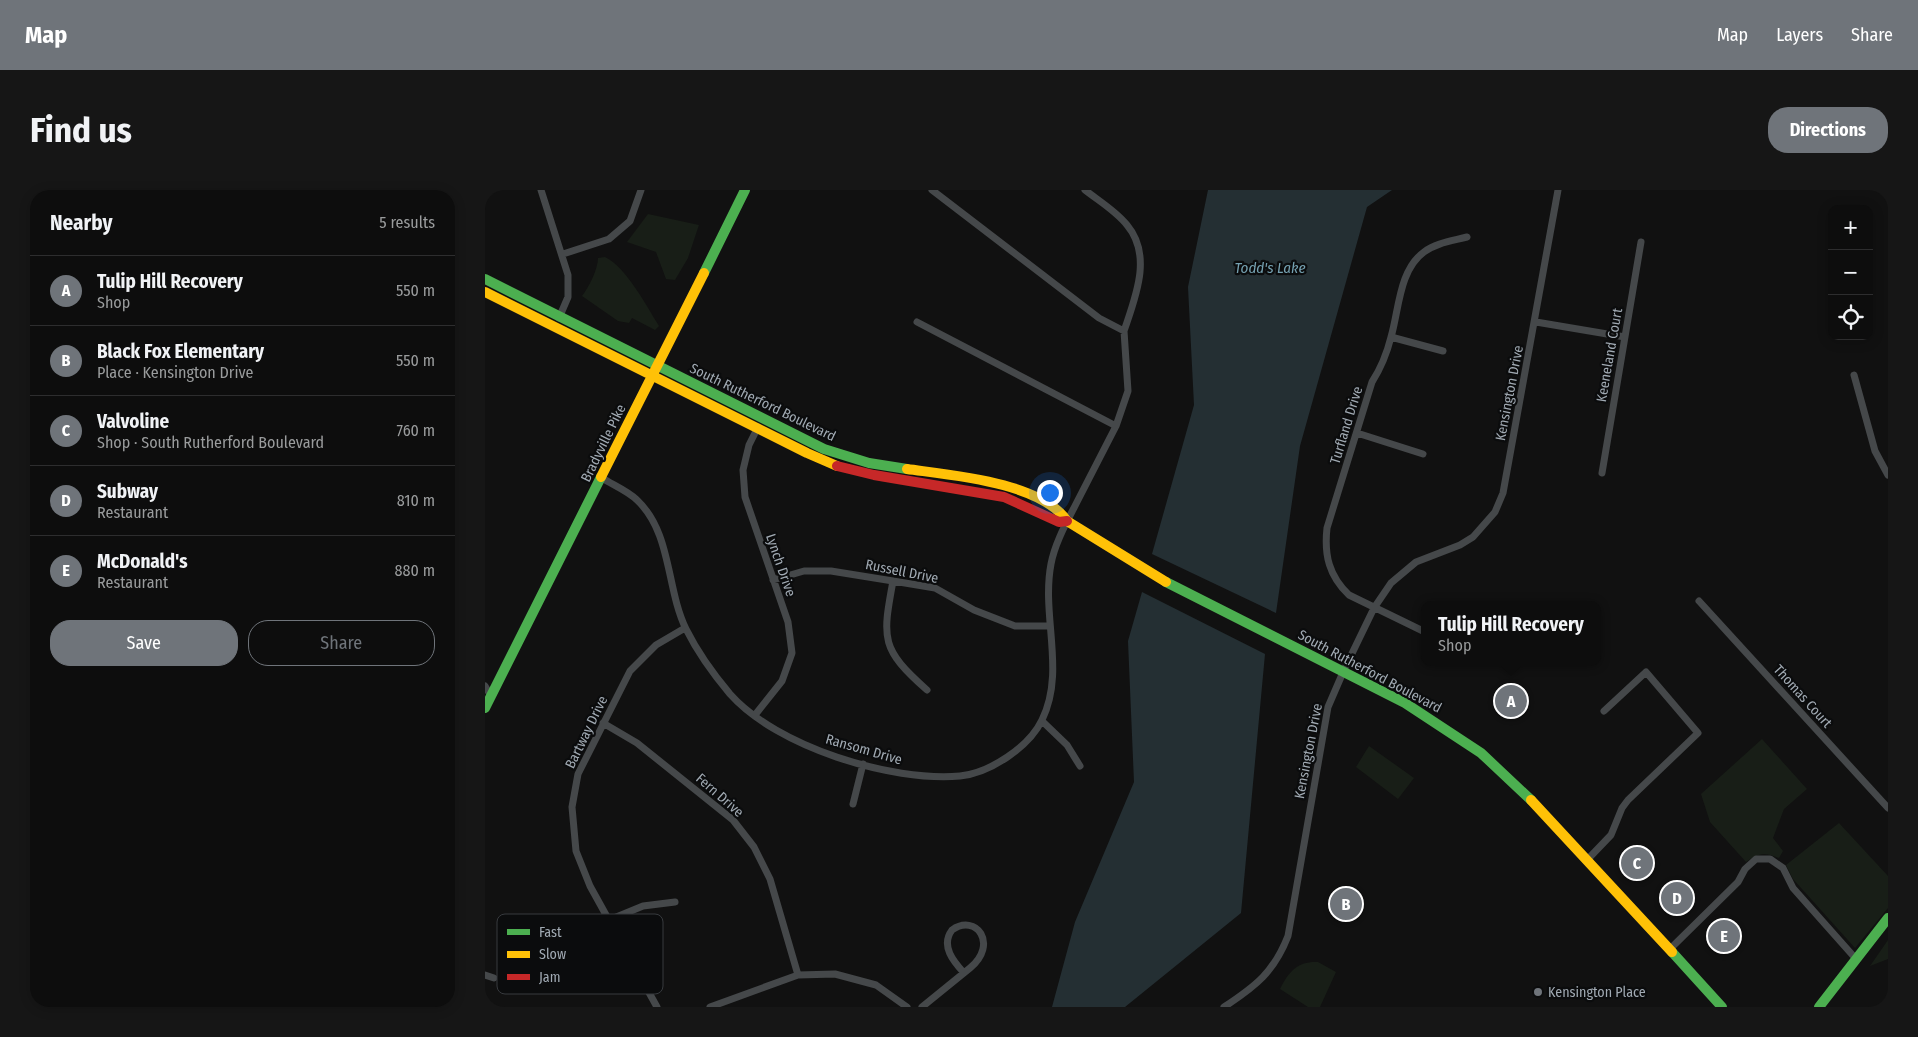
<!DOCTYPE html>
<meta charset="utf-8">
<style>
body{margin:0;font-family:"Fira Sans Condensed",sans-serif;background:#161616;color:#f1f3f6}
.controls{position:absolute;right:15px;top:15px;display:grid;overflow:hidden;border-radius:10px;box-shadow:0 2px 12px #0003}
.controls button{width:45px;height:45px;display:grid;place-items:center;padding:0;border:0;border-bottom:1px solid #2d2d2e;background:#0d0d0d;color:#f1f3f6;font:25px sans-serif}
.you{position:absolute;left:564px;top:302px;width:18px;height:18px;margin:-12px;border:4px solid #fff;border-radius:50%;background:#1a73e8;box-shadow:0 0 0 8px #1a73e833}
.badge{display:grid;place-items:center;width:32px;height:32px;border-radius:50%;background:#6f747a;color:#fff;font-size:16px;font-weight:700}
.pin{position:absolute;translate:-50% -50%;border:2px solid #fff;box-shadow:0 1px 5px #0006}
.popup{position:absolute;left:936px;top:411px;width:180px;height:65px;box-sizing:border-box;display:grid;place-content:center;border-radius:10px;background:#0d0d0d;filter:drop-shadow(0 1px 4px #0005);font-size:16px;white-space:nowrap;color:#9a9c9d}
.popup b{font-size:19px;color:#f1f3f6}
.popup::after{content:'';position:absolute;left:50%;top:100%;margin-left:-10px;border:10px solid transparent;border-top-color:#0d0d0d}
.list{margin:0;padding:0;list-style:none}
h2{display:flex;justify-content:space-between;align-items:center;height:65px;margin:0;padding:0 20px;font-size:21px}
h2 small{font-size:16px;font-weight:400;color:#9a9c9d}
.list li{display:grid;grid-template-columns:32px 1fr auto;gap:15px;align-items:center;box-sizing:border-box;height:70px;padding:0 20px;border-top:1px solid #2d2d2e}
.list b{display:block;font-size:19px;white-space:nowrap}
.list p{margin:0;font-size:16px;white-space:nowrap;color:#9a9c9d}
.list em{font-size:16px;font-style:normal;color:#9a9c9d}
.actions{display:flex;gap:10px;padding:15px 20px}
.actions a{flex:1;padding:11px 0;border:1px solid #6f747a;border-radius:20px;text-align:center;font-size:18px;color:#6f747a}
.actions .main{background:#6f747a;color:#fff}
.icon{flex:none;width:28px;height:28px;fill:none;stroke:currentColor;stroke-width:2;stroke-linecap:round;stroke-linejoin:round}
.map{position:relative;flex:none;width:1403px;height:817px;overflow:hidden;border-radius:20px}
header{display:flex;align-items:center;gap:30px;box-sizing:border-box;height:70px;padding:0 25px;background:#6f747a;color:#fff}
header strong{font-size:24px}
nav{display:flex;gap:28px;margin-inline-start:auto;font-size:18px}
.intro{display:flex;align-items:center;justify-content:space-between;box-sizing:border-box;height:120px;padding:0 30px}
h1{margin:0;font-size:35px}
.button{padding:12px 22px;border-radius:20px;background:#6f747a;color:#fff;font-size:18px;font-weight:700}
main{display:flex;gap:30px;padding:0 30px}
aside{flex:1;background:#0d0d0d;border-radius:20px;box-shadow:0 2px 12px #0003}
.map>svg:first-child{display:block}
.green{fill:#181e17}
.water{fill:#242f33}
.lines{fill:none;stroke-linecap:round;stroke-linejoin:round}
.street{stroke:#45484a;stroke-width:7}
.fast{stroke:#4caf50;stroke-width:10}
.slow{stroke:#ffc107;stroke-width:10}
.jam{stroke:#c62828;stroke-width:10}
.poi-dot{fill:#6f747a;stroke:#0b0c0d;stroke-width:2}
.labels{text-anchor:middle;stroke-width:4.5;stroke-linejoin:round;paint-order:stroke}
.street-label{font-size:14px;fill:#a1aab3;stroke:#0b0c0d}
.poi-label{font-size:14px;fill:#a1aab3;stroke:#0b0c0d;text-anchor:start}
.water-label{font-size:15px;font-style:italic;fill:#75a1b1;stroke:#0b0c0d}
.key{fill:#0b0c0d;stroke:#383b3f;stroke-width:1}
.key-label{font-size:14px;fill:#a1aab3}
</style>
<header>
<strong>Map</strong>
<nav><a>Map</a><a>Layers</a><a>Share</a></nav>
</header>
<div class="intro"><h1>Find us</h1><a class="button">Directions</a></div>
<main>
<aside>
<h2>Nearby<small>5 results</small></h2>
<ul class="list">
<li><span class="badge">A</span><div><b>Tulip Hill Recovery</b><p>Shop</p></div><em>550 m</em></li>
<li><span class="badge">B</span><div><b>Black Fox Elementary</b><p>Place · Kensington Drive</p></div><em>550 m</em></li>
<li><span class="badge">C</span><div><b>Valvoline</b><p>Shop · South Rutherford Boulevard</p></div><em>760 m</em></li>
<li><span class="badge">D</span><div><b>Subway</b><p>Restaurant</p></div><em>810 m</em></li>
<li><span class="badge">E</span><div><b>McDonald's</b><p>Restaurant</p></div><em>880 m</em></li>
</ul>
<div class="actions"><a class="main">Save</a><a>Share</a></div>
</aside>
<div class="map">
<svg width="1403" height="817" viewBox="0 0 1403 817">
<rect width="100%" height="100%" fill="#111"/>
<path class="green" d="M163,24L214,35L203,68L190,90L181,89L171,62L142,52Z
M120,67C141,77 161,115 174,136L170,140L147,128L144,133L133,131L97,106C104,97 113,79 113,68Z
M1277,549L1322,599L1299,619L1288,648L1298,661L1294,668C1280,662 1274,663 1261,672L1225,632L1216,604Z
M884,556L929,588L913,609L871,577Z
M1354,633L1403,686V718L1370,758L1308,689L1301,675Z
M1403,750V769L1385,776Z
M833,772L851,782L835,817H823L795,799C804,781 813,771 833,772Z"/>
<path class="water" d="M723,0H907L882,17L815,256L791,423L667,364L709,215L703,97Z
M657,402L780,464L756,723L640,817H567L590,732L649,592L643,451Z"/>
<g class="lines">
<path class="street" d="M56,0L83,85V107L74,128
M447,0L614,128L639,141C650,108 668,66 642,35C631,21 614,11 600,0
M78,64L124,49L145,31L156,0
M432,132L631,236L643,201L639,141
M1051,132L1140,147
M906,147L958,161
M1369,185L1390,261L1403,285
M872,243L938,264
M1117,283L1156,52
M117,288C128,295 143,301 152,310C187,343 181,398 201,439C212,461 229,485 245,504C292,557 406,592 475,586C505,583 544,557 557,530C581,481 556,426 566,374C570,352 583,330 593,310C606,285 618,261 631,236
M288,390L319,381H346L408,391L450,398L489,420L530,436H565
M408,391C397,450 396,459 442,500
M1214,411L1403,618
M940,442L864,405C844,386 839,365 842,338L887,192C896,178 902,163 906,147C914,120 914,80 939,62C951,53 967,51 982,47
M0,496L6,506
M270,525L297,491L307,463L303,432L260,307L258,280L264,255L273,237
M557,531L582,555L595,576
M118,533L152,553L248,630L269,657L285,689L313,785
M368,614L378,574
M1103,669L1126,645L1137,618L1143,610L1213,543L1161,482L1119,521
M124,730L158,716L190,712
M1185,759L1253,692L1260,679L1271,669H1285L1298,678L1308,698L1371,769
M0,785L9,788
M172,817L105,696L91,661L87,617L93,584L145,481L171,455L200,438
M225,817L313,785L350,784L391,795L422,817
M437,817L485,778C514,754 491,723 467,740C455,756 469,772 479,783
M739,817C771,796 789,782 803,746L843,517L859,480L889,418L906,393L931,372L975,355L988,347L1010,322L1018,303L1073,0"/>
<path class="fast" d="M219,83L260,0
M0,89L339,259L384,273L422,279
M681,392L920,513L996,563L1046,610
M0,518L116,287
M1187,762L1237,817
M1334,817L1403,728"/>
<path class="slow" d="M0,102L322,263L352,276
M422,279C465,285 556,292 582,331L681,392
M116,287L219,83
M1046,610L1187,762"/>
<path class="jam" d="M352,276L389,285L519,307L574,332L582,331"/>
</g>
<circle class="poi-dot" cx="1053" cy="802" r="5"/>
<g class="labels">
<g class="street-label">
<text transform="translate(1124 165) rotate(-80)" y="5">Keeneland Court</text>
<text transform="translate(1024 203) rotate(-79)" y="5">Kensington Drive</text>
<text transform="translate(278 212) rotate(26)" y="5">South Rutherford Boulevard</text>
<text transform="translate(861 235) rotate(-73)" y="5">Turfland Drive</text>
<text transform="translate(118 253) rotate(-64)" y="5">Bradyville Pike</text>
<text transform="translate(296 375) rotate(71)" y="5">Lynch Drive</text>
<text transform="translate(417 381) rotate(11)" y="5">Russell Drive</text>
<text transform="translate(885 481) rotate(28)" y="5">South Rutherford Boulevard</text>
<text transform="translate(1318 506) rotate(48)" y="5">Thomas Court</text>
<text transform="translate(101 542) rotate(-64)" y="5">Bartway Drive</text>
<text transform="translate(379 559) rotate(16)" y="5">Ransom Drive</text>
<text transform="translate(823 561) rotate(-79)" y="5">Kensington Drive</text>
<text transform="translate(235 605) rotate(41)" y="5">Fern Drive</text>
</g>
<g class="poi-label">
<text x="1063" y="807">Kensington Place</text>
</g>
<g class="water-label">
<text x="785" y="83">Todd's Lake</text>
</g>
</g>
<rect x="12" y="724" width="166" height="80" rx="8" class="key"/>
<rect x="22" y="739" width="23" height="6" fill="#4caf50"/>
<rect x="22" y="761" width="23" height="7" fill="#ffc107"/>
<rect x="22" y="784" width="23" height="6" fill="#c62828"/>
<g class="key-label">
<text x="54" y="747">Fast</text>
<text x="54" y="769">Slow</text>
<text x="54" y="792">Jam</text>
</g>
</svg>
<div class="controls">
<button>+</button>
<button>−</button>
<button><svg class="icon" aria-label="locate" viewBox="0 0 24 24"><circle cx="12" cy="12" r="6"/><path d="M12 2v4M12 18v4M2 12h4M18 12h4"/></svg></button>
</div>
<div class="you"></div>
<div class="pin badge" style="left:1026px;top:511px">A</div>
<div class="popup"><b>Tulip Hill Recovery</b>Shop</div>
<div class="pin badge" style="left:861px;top:714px">B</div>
<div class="pin badge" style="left:1152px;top:673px">C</div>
<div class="pin badge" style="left:1192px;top:708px">D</div>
<div class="pin badge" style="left:1239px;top:746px">E</div>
</div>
</main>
